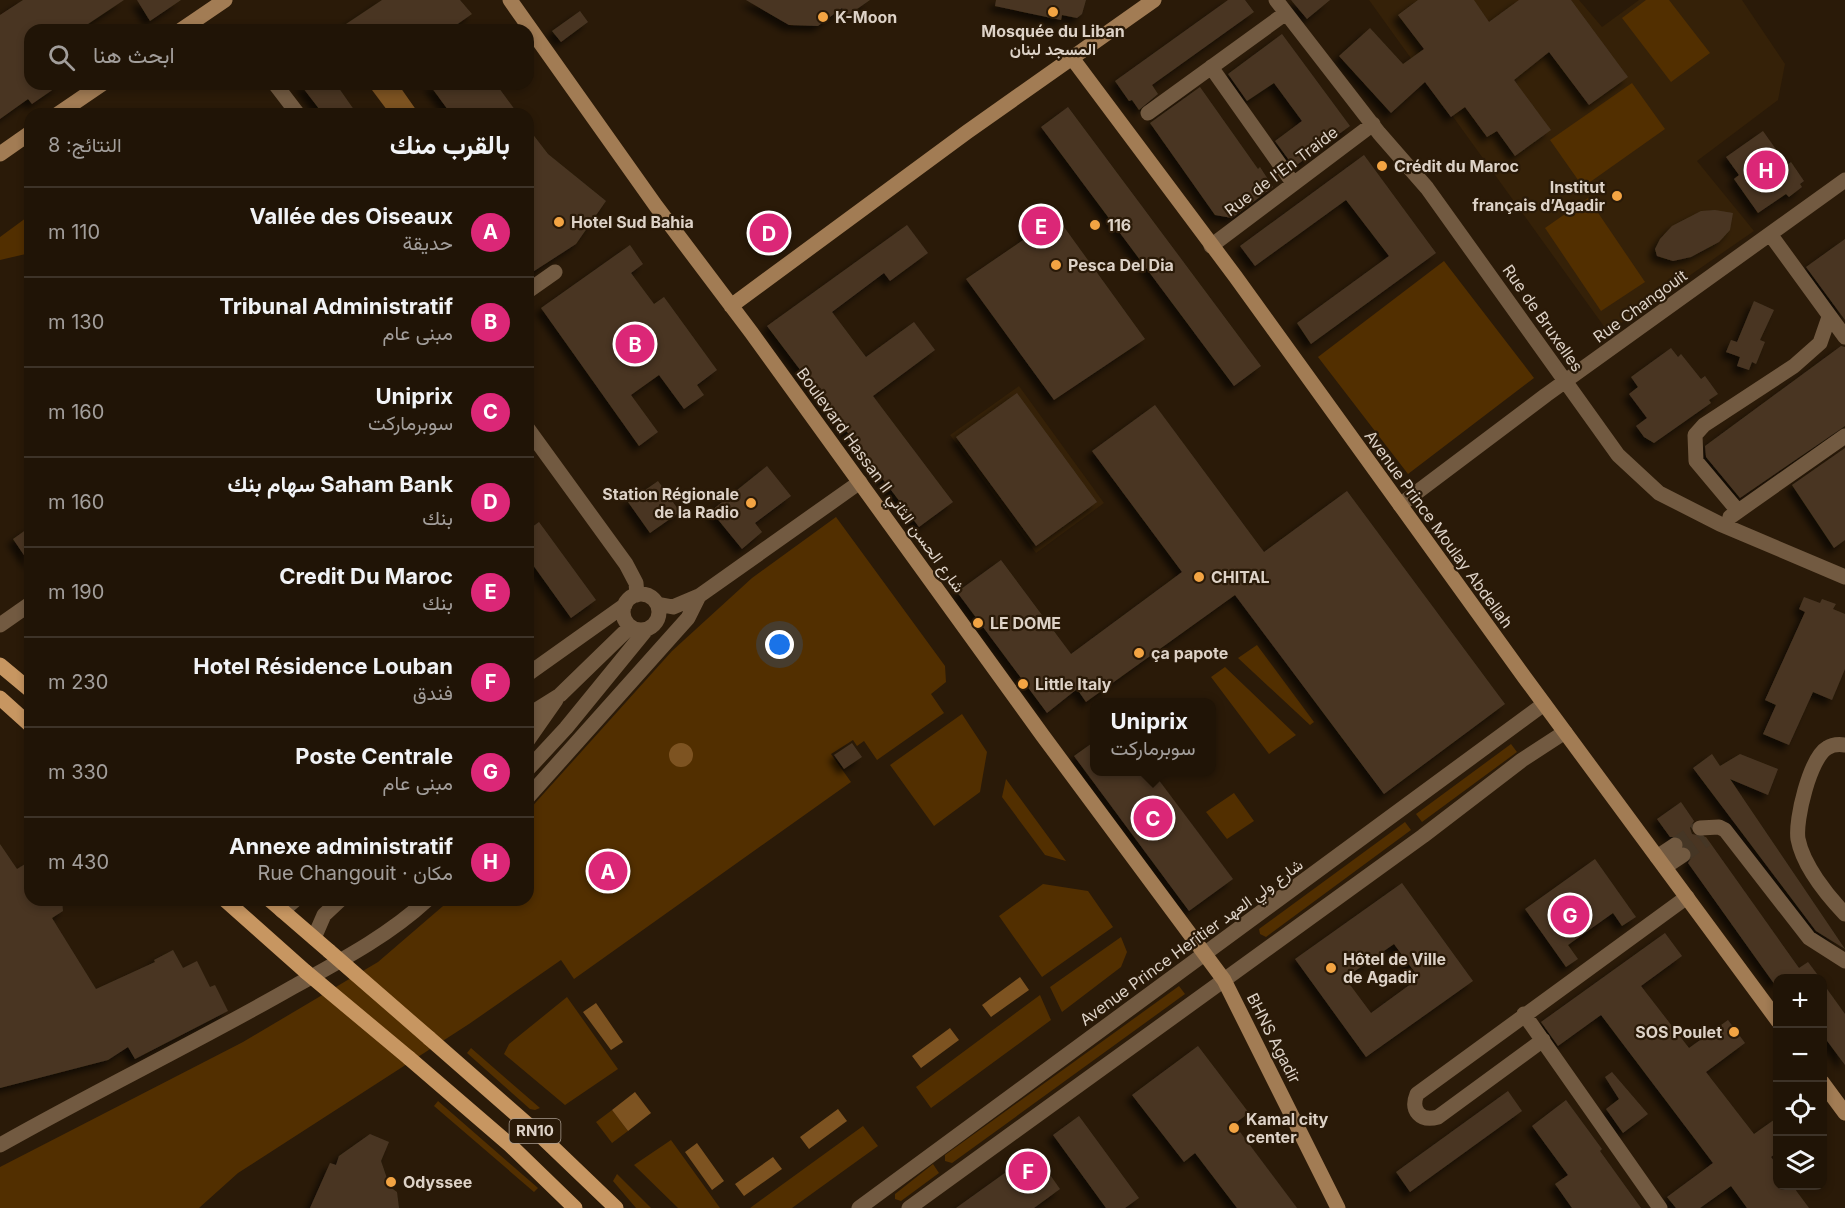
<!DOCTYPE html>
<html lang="ar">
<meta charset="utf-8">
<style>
body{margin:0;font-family:Inter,Vazirmatn,sans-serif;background:#2d2114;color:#f1f3f6;direction:rtl}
.controls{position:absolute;right:18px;bottom:18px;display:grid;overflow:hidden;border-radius:12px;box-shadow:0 3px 9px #0003}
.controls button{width:54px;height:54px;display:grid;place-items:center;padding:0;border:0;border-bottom:2px solid #3d3328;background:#201406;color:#f1f3f6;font:30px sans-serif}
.you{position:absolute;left:780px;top:645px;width:21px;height:21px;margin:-15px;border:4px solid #fff;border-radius:50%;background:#1a73e8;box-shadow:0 0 0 9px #1a73e833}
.badge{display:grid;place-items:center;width:39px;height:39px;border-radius:50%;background:#db2777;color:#fff;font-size:20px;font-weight:700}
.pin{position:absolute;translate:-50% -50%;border:3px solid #fff;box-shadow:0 2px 6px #0006}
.popup{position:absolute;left:1090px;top:698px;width:126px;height:78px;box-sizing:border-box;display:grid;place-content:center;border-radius:12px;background:#201406;filter:drop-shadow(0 2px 4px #0005);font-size:20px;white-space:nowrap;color:#a29e9b}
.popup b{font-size:22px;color:#f1f3f6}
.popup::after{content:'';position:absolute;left:50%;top:100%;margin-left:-12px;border:12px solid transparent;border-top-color:#201406}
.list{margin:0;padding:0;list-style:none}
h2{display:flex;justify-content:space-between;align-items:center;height:78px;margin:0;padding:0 24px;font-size:26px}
h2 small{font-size:20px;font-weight:400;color:#a29e9b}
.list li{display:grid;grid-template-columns:39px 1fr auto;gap:18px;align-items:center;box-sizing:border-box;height:90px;padding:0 24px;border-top:2px solid #3d3328}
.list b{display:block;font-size:22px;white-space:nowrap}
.list p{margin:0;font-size:20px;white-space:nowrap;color:#a29e9b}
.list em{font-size:20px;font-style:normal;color:#a29e9b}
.icon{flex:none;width:33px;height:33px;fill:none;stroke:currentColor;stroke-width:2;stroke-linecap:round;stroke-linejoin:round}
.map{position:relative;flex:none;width:1845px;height:1208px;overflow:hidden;direction:ltr}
.search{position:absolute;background:#201406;box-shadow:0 3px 9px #0003;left:24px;top:24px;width:510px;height:66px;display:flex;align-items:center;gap:15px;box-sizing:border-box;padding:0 21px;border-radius:18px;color:#a29e9b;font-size:22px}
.panel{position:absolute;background:#201406;box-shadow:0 3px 9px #0003;left:24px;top:108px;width:510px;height:798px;border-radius:18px;direction:rtl}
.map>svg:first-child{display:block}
.built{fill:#352108}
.green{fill:#522f00}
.water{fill:#7d5321}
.building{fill:#483624;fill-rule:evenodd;filter:url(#shadow)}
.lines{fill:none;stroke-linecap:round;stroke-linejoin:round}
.street-tunnel{stroke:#453625;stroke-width:15;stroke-dasharray:15 8;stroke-linecap:butt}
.street{stroke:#725a41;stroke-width:15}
.secondary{stroke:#a27c54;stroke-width:15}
.primary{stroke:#c79661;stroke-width:15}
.primary-bridge{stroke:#c79661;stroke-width:15}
.poi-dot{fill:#f3a443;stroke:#2a1a08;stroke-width:2}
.labels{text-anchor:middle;stroke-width:4.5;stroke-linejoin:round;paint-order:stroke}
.shield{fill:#2a1a08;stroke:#a79b8e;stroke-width:1.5}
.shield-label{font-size:15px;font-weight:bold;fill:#ddd2c7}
.poi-label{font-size:16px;font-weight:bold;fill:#ddd2c7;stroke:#2a1a08;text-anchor:start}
.street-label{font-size:16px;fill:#ddd2c7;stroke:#2a1a08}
</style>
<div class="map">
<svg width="1845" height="1208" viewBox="0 0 1845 1208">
<defs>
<filter id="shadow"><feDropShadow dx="-5.5" dy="5.5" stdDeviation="3" flood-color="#0009"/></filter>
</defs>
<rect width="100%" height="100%" fill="#2a1a08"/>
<path class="built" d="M1369,0H1579L1602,27L1639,0H1742L1785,64L1778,100L1697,161L1754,231L1608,332Z
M1019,386L1104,503L1036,553L950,435Z"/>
<path class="green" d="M1646,0H1669L1710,53L1671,82L1622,18Z
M1632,83L1665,129L1583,187L1550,140Z
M1588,198L1645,282L1601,311L1545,228Z
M30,215V253L0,260V237Z
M1444,261L1534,378L1408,474L1318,357Z
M836,517L945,666L946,682L931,694L944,713L877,760L864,741L857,746L853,740L831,754L851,782L574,979L561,960L469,1024L238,1173L199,1208H0V1167L243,1042L378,962L450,900H528V811L672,651L752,578Z
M1257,645L1314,722L1310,725L1238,658Z
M1225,667L1296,735L1269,754L1211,677Z
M962,714L987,752L980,792L934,826L890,765Z
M1511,744L1517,752L1422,822L1416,814Z
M1006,779L1066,861L1045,855L1002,797Z
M1234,793L1254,821L1227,839L1206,812Z
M1405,822L1411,830L1266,937L1260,934L1259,929Z
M1043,884L1088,891L1113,927L1042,977L999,916Z
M1121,937L1127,952L1121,967L1062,1012L1050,987Z
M1179,986L1185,994L952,1163L945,1161V1155Z
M1040,995L1051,1020L931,1108L916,1087Z
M567,997L618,1069L565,1105L504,1054L509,1044Z
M471,1048L540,1108L535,1110L530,1109L467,1053Z
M438,1101L538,1188L534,1192L434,1106Z
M612,1110L628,1131L612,1143L596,1122Z
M863,1126L878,1146L792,1208H750Z
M671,1140L720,1208H678L634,1165Z
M933,1164L939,1173L901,1201L895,1199V1194Z
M617,1174L651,1208H636L613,1181Z"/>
<path class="water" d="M371,84H398L419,114H390L369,86Z
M669 755a12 12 0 1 1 24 0a12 12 0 1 1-24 0Z
M1020,977L1029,990L991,1017L982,1005Z
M596,1003L623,1042L611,1050L583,1012Z
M950,1028L959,1040L921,1068L912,1056Z
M635,1092L651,1113L628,1131L612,1110Z
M838,1109L847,1121L809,1149L800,1137Z
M697,1143L724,1181L712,1190L685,1152Z
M773,1157L782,1169L744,1196L735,1184Z"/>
<path class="building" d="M23,0H124L79,30H30V84H61L32,104L28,99L0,119V15Z
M137,0H181L150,21Z
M382,0H460L472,14L449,30H337Z
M746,0H870L847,16L842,8L818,26L789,25Z
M996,0H1086L1082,14L1077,18L1062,15L1061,20L995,6Z
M1228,0H1245L1254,12L1152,85L1158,94L1139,110L1132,100L1129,101L1115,81Z
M1291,0H1330L1307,19Z
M1418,0H1474L1489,22L1519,0H1571L1628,77L1589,105L1549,52L1514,80L1551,130L1515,156L1497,131L1487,137L1465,107L1451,117L1425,82L1391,113L1339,56L1370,28L1403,64L1424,49L1398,15Z
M580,11L588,22L561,42L552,31Z
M1282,34L1350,126L1294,167L1275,141L1302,121L1274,83L1247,101L1228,74Z
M300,84H336L357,114H323Z
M429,84H496L518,114H451Z
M1200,87L1258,169L1260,167L1273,187L1232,218L1215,215L1150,123Z
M1068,107L1261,366L1234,386L1041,127Z
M528,128L548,154L606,201L576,244L528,275Z
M1763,131L1787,165L1791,162L1804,181L1800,184L1802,187L1789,197L1786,194L1758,213L1734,179L1739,175L1726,157Z
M1364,155L1436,253L1311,344L1297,323L1389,256L1346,200L1255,266L1240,246Z
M1051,209L1145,339L1054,400L966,279L1029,236L1026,231Z
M1715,210L1733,213L1730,230L1719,242L1691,257L1673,261L1657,256L1655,249L1660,239L1672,226L1701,211Z
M907,225L928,253L890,281L884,273L832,312L866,357L914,322L935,350L873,396L953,502L919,527L767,326Z
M1845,239V320L1806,267Z
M630,245L643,264L631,273L654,304L664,297L717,370L697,385L704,395L684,409L659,375L631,395L658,432L639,446L541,308Z
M1754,301L1774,310L1760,340L1765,342L1756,364L1752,362L1749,370L1737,366L1740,357L1726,352L1731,340L1737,342Z
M1841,346L1845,347V426L1740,498L1706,457L1705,446Z
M1671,348L1678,357L1681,354L1701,379L1705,376L1718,394L1709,400L1711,403L1654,443L1644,437L1636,426L1647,418L1629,394L1638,387L1631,377Z
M1017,393L1097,502L1036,546L956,437Z
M1155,405L1264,552L1347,491L1505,704L1384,794L1235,595L1086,702L1077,689L1047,713L957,592L1001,560L1071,654L1182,572L1092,451Z
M1845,448V540L1834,548L1792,485Z
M767,466L791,496L755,523L762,532L742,549L711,511Z
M658,481L680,512L650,533L628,502Z
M539,522L596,600L571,618L528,558V530Z
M30,527V564L13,539Z
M1804,597L1820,603L1822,599L1836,604L1833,609L1845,614V669L1832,700L1813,692L1789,745L1763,734L1776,705L1765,700L1805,612L1799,609Z
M1095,741V771H1152L1233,879L1189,911L1074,756Z
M852,743L862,757L844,769L834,755Z
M1712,754L1720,766L1740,754L1778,769L1768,795L1730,779L1845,949L1816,931L1693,768Z
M1681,802L1694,821L1690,828L1692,834L1706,837L1799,968L1808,962L1820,978H1778L1775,985L1688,863L1693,855L1691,849L1685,846L1680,837H1670L1657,819Z
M0,844L17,869L30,861V900H62L63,911L52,918L96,989L155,962L154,960L173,950L183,968L197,961L210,987L215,985L228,1011L135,1059L128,1047L108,1060L0,1088Z
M1595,859L1636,917L1622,926L1613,913L1568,945L1578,959L1566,967L1525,909Z
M1402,883L1473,981L1366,1057L1295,959ZM1394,944L1419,978L1371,1013L1345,978Z
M1665,933L1682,956L1641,986L1689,1048L1728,1020L1745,1043L1706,1072L1754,1134L1778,1117V1152L1771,1157L1778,1166V1185H1792L1809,1208H1747L1731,1186L1700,1208H1676L1667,1197L1713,1163L1601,1015L1558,1046L1541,1022Z
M1822,982L1845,1014V1065L1822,1034Z
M1198,1046L1249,1113L1234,1124L1297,1208H1237L1195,1153L1184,1162L1132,1095Z
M1612,1072L1648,1114L1623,1133L1606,1109L1619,1099L1605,1077Z
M1508,1091L1522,1111L1410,1192L1396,1172Z
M1566,1100L1602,1149L1600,1151L1641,1208H1572L1555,1184L1568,1175L1532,1126Z
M1079,1116L1139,1198L1125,1208H1106L1053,1135Z
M370,1134L389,1142L381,1161L390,1187L397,1192L399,1208H310L330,1163L336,1165L339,1156Z
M1034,1152L1060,1189L1034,1208H956Z"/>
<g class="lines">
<path class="street-tunnel" d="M1675,845L1700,828
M1683,855L1706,839"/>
<path class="street" d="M1276,0L1379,133L1427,188L1618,455L1659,493L1720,524L1845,577
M1211,67L1293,183
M275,84L298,114
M1148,113L1286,13
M1770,234L1845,337
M1211,246L1373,124
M528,291L555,272
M528,429L626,564L636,583L637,595
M1400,505L1546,395L1845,180
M1738,511L1696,461L1695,435L1704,425L1794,366L1820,343L1829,317
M1730,517L1845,436
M623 612a18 18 0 1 1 36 0a18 18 0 1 1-36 0Z
M657,604L673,607L699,596L860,482
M0,625L30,604
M528,674L625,605
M528,715L560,695L630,627
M528,740L556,700
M1845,745C1838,744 1833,744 1827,748C1810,758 1795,820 1798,839C1803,865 1827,895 1845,914
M528,769L566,728L646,630
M528,797L688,618L699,596
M1700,828L1719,827L1725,830L1809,938L1845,961
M1657,857L1675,845
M1665,867L1683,855
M282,911L295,900
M314,938L324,915L340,900
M1524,1014L1660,1208
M1543,1040L1438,1117C1421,1122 1410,1111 1417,1094L1687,897
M0,1145C97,1090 197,1042 293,987C340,961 388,936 427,900
M859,1208L1544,704
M909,1208L1423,836L1522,760L1565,732"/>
<path class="secondary" d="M510,0L656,206L751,332L1043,736L1224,980L1338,1208
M181,30L225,0
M1072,58L1235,276L1525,678L1778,1021
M58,114L102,84
M0,154L30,133
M731,306L967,132L1154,0
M1822,1082L1845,1113"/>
<path class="primary" d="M0,665L30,690
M0,698L30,725
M225,900L306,972
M270,900L329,951
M429,1038L543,1138L616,1208
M409,1058L510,1145L575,1208"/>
<path class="primary-bridge" d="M329,951L429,1038
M306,972L409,1058"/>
</g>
<g class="poi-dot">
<circle cx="1053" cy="12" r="6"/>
<circle cx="823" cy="17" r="6"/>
<circle cx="1382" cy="166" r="6"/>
<circle cx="1617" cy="196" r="6"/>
<circle cx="559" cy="222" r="6"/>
<circle cx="1095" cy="225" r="6"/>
<circle cx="1056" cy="265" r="6"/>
<circle cx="751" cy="503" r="6"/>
<circle cx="1199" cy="577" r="6"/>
<circle cx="978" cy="623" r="6"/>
<circle cx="1139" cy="653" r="6"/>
<circle cx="1023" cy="684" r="6"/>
<circle cx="1331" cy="968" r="6"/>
<circle cx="1734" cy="1032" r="6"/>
<circle cx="1234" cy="1128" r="6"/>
<circle cx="391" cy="1182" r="6"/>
</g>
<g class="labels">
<rect class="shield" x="509.5" y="1119" width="51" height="24" rx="4.5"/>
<g class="shield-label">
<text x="535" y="1136">RN10</text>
</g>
<g class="poi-label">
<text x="835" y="23">K-Moon</text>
<text x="1053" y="37" text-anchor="middle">Mosquée du Liban<tspan x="1053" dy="18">المسجد لبنان</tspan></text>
<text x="1394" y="172">Crédit du Maroc</text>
<text x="1605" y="193" text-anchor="end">Institut<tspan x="1605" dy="18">français d’Agadir</tspan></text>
<text x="571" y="228">Hotel Sud Bahia</text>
<text x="1107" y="231">116</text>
<text x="1068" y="271">Pesca Del Dia</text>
<text x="739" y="500" text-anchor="end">Station Régionale<tspan x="739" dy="18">de la Radio</tspan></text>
<text x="1211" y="583">CHITAL</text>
<text x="990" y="629">LE DOME</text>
<text x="1151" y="659">ça papote</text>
<text x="1035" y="690">Little Italy</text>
<text x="1343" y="965">Hôtel de Ville<tspan x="1343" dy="18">de Agadir</tspan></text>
<text x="1722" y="1038" text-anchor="end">SOS Poulet</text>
<text x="1246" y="1125">Kamal city<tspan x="1246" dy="18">center</tspan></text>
<text x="403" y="1188">Odyssee</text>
</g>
<g class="street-label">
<text transform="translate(1281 171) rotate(-37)" y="6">Rue de l'En Traide</text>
<text transform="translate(1640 306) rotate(-36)" y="6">Rue Changouit</text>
<text transform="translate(1543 318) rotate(55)" y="6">Rue de Bruxelles</text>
<text transform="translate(881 480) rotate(54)" y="6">Boulevard Hassan II شارع الحسن الثاني</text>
<text transform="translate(1439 529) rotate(54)" y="6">Avenue Prince Moulay Abdellah</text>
<text transform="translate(1191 942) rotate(-36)" y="6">Avenue Prince Heritier شارع ولي العهد</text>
<text transform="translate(1274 1038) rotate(63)" y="6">BHNS Agadir</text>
</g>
</g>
</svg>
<div class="controls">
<button>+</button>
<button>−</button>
<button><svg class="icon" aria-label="locate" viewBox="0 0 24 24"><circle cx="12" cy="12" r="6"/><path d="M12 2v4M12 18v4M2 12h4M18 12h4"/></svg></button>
<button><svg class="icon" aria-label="layers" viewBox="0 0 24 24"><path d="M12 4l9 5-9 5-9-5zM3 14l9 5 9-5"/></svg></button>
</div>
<div class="you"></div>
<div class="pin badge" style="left:608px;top:871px">A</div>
<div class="pin badge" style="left:635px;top:344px">B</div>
<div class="pin badge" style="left:1153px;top:818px">C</div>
<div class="popup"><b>Uniprix</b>سوبرماركت</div>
<div class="pin badge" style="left:769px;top:233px">D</div>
<div class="pin badge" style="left:1041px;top:226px">E</div>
<div class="pin badge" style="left:1028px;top:1171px">F</div>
<div class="pin badge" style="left:1570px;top:915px">G</div>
<div class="pin badge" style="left:1766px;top:170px">H</div>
<div class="search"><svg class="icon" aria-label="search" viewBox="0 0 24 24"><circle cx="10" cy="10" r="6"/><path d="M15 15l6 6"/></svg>ابحث هنا</div>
<section class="panel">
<h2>بالقرب منك<small>النتائج: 8</small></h2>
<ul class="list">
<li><span class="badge">A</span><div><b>Vallée des Oiseaux</b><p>حديقة</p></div><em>110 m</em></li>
<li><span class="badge">B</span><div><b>Tribunal Administratif</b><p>مبنى عام</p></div><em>130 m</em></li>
<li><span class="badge">C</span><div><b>Uniprix</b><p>سوبرماركت</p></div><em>160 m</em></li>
<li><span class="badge">D</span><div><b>Saham Bank سهام بنك</b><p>بنك</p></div><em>160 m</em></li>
<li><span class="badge">E</span><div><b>Credit Du Maroc</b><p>بنك</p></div><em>190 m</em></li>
<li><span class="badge">F</span><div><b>Hotel Résidence Louban</b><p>فندق</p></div><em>230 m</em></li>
<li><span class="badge">G</span><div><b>Poste Centrale</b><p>مبنى عام</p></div><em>330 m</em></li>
<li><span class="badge">H</span><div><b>Annexe administratif</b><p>مكان · Rue Changouit</p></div><em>430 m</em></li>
</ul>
</section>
</div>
